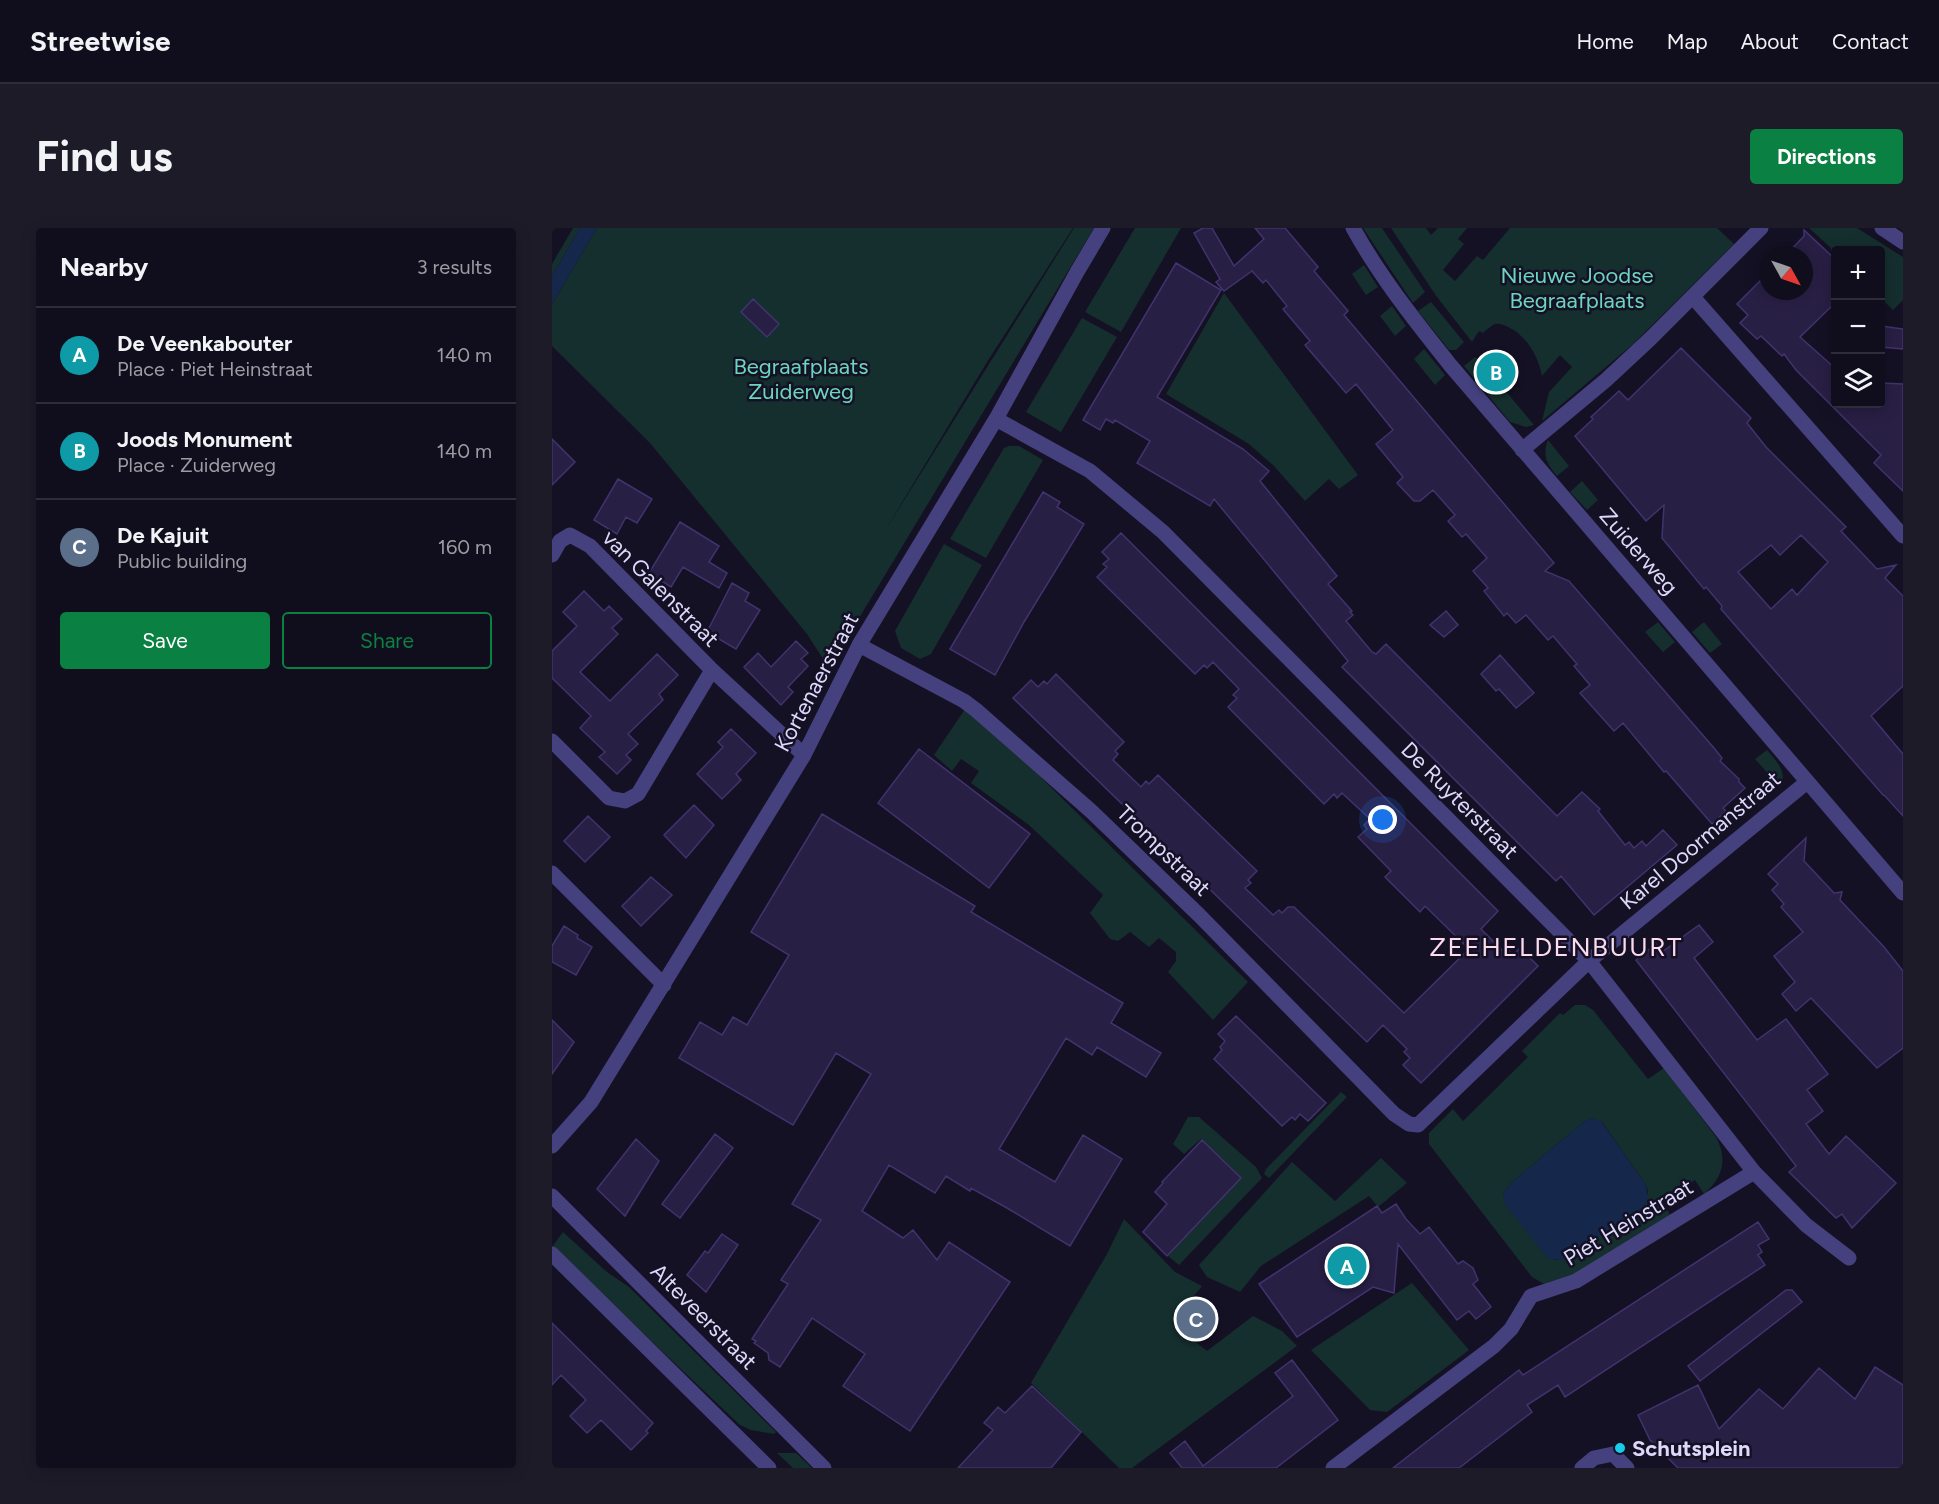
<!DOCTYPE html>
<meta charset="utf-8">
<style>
body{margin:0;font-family:Figtree,sans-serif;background:#1e1b29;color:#f1f3f6}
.controls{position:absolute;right:18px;top:18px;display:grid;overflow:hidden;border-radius:6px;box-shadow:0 3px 15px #0003}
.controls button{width:54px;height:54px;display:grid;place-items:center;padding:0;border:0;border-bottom:2px solid #302d3b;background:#100d1c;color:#f1f3f6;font:30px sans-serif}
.compass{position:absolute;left:1207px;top:18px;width:54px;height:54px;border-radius:50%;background:#100d1c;box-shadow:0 3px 15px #0003;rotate:130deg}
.you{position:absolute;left:831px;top:592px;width:21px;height:21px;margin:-15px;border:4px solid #fff;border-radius:50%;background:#1a73e8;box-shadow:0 0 0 9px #1a73e833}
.badge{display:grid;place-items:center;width:39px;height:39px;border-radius:50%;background:#0b8043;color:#fff;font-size:20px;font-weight:700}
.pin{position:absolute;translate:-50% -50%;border:3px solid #fff;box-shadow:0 2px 6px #0006}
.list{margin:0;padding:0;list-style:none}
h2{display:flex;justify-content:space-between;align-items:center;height:78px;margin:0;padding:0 24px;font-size:26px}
h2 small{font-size:20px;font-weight:400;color:#9c9ca3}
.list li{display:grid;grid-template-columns:39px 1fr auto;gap:18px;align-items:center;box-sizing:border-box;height:96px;padding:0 24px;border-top:2px solid #302d3b}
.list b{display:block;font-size:22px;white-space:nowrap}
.list p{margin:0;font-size:20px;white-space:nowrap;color:#9c9ca3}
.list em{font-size:20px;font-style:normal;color:#9c9ca3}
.actions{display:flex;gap:12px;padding:18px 24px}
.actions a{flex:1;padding:14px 0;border:2px solid #0b8043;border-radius:6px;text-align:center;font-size:21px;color:#0b8043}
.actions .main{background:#0b8043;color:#fff}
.icon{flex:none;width:33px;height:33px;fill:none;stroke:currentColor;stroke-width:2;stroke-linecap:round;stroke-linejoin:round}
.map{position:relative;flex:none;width:1351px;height:1240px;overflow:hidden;border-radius:6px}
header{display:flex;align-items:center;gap:36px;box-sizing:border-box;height:84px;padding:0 30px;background:#100d1c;border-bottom:2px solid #302d3b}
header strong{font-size:28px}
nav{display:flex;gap:33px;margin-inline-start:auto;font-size:21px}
.intro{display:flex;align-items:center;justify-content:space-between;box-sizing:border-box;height:144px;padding:0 36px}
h1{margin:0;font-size:42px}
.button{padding:15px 27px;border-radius:6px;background:#0b8043;color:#fff;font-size:21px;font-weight:700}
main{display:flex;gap:36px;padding:0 36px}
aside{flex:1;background:#100d1c;border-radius:6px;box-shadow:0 3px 15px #0003}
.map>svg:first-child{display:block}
.green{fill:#152e2e;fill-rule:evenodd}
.water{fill:#15284b}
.building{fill:#281f44;stroke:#41336e;stroke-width:1.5;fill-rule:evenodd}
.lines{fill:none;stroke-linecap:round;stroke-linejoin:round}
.minor{stroke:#45417f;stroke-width:15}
.poi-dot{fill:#17cde9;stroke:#151125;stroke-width:2}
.labels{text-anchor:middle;stroke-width:5;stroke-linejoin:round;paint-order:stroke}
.park-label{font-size:22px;fill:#6bd5be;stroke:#151125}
.street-label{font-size:22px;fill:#ded9fb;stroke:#151125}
.poi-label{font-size:22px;font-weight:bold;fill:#ded9fb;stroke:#151125;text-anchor:start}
.quarter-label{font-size:26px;letter-spacing:1.5px;fill:#fcdbee;stroke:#151125}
</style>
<header>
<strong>Streetwise</strong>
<nav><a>Home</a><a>Map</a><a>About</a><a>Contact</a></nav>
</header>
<div class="intro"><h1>Find us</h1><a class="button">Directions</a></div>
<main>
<aside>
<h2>Nearby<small>3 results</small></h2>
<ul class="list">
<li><span class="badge" style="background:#0f9aa8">A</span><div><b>De Veenkabouter</b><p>Place · Piet Heinstraat</p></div><em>140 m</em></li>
<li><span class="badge" style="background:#0f9aa8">B</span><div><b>Joods Monument</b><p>Place · Zuiderweg</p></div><em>140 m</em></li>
<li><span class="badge" style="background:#5c6f8a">C</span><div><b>De Kajuit</b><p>Public building</p></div><em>160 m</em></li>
</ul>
<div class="actions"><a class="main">Save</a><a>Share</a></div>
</aside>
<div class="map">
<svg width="1351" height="1240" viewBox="0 0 1351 1240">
<rect width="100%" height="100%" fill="#151125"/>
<path class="green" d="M21,0H28L0,48V36Z
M45,0H521L435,134L331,306L522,0H542L277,440L255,406L98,215L0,118V76Z
M583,0H629L569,104L533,84Z
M811,0H830L873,64L861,75Z
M839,0H874L879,7L886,0H915L906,11L912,16L891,42L903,53L925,28L931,32L958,0H1165L1182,16L1080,117L990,193L997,164L1020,139L1008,127L990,148C986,128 975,108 956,99C952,97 947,95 943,96C939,98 934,102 931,105L927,103L920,114L885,69Z
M1257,0H1305L1351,29V72L1341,82L1329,70L1328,22H1284L1283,28L1279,24V20Z
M812,37L826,59L814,67L800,46Z
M672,65L806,247L787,261L777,251L753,273L721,237L697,216L614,166Z
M879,74L912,114L904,122H897L866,83Z
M840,78L854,98L843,108L828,88Z
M530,90L565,109L509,204L474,184Z
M872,121L893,147L883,157L862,131Z
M923,129L931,135L929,150L935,156L947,155L982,197L974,199L958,194L912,138Z
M996,212L1017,238L1005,248C995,236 990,228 996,212Z
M457,218H467L491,232L434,330L398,311L452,220Z
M1030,253L1046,272L1035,282L1018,264Z
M392,316L430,337L379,426L368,431L349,420L343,403Z
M1106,394L1123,414L1111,424L1093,404Z
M1152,394L1170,416L1158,425L1140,404Z
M413,481L436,497L696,754L661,792L616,744L624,733V724L607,710L597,719L578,704L566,713L558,711L538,685L551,667L477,597L419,555L427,543L409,531L400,543L382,527Z
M1215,522C1225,534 1236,544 1228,559L1203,531Z
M1023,777H1033L1041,782L1096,851L1112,840L1164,909C1176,931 1171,950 1152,966L1143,952L1111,973L1118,987L1026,1045L992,1056L980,1049L877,916V905L901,881L911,893L976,829L970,823L1008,785L1011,787ZM1042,890L1050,894L1094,957L1096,964L1090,980L1010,1031L1003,1032L951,966L959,955L1033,893Z
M789,864L795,869L717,950L712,946L714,941Z
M636,889H647L704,939L710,950L627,1037L616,1028L632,1009L689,950L649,911L632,926L621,916Z
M829,930L855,955L826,979L817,968L709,1038L688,1064L655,1049L647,1037L740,934L783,973Z
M572,991L623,1044L650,1058L620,1095L655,1123L701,1088L730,1103L745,1118L580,1240H567L479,1155L555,1026Z
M11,1004L55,1044L77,1059L224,1204L222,1206L199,1202L188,1197L0,1019Z
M860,1055L917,1122L835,1184L818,1182L759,1122Z
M225,1225H244L260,1240H241Z"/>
<path class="water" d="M28,0H45L0,76V48Z
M1042,890L1049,893L1094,957L1096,971L1090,980L1010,1032L997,1031L991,1025L953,976L951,966L959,955L1033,893Z"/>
<path class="building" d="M651,0H660L682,38L712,11L703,0H733L766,39L762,43L796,83L792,87L1002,335L993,343L1017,353L1162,520L1170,530L1168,533L1187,551V554L1193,560L1171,580L1174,583L1160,596L1114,543L1112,544L1071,495L1062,503L1028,465L1038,457L1022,438L1025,436L1001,408L996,412L974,387L964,395L955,385L952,388L932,363L936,360L921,343L935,330L914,306L910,309L896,293L903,287L881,262L868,273H862L845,255L851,249L824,216L841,202L804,156L794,165L753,117L758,113L731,81L735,78L714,52L711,55L700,43L672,63L664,54L668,51L642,5Z
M1252,2L1284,32V74L1248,109L1284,141V176H1329V155L1351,156V263L1322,235L1329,227L1244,142L1232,126L1230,128L1209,108L1205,111L1188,95L1196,87L1185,76L1216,45V63H1252V27H1234L1252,8Z
M624,35L669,62L605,169L691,221L717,243L708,253L785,348L776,356L800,383L798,384L801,387L794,393L820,424L824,426L834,416L1005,588L1030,564L1048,581L1046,583L1073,617L1077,614L1082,620L1090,613L1094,618L1111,602L1125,617L1042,687L1009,648L1004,653L790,439L796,433L662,271L658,278L585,235L598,213L563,192L561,195L554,191L548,202L531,192Z
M201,71L227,96L215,109L189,84Z
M1329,98L1351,101V121L1329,119Z
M1129,120L1199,190L1195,195L1214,219L1294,299L1289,303L1325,341L1344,337L1333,350L1351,368V458L1319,488L1351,526V588L1333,568L1331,567L1169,381L1170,378L1154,359L1152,361L1110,310L1112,277L1094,293L1023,208L1041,191L1039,189L1067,163L1076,172ZM1249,307L1276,334L1245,367L1240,361L1219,381L1186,344L1219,317L1228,327Z
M0,211L23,234L0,257Z
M66,251L100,271L85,295L74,289L65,306L42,292Z
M491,264L508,274L505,279L532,296L472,394L443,447L398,421Z
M128,294L167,318L157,334L175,345L167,360L131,339L119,359L97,345Z
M569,305L946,683L929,701L952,724L956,721L961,727L968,720L986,738L869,855L851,837L858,830L852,824L855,821L831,797L815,814L461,470L479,452L486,459L492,453L495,456L504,446L572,514L563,523L566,526L561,532L589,559L594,553L597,556L606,547L705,643L696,652L699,655L693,660L721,687L727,682L730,685L736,679H742L852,785L917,721L873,678L868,684L833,649L839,643L806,609L815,601L812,597L818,591L790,565L785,570L782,566L772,576L676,479L685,470L681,467L687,461L661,434L655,440L652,437L643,446L545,349L555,339L551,336L557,331L550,324Z
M180,355L197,365L193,373L208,382L184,421L155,404Z
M32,363L52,383L57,378L70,391L60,400L66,406L28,444L58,473L105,426L126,447L107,466L111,472L76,506L86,516L74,527L79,532L65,546L47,529L53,524L28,500L39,488L0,450V423L25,398L11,384Z
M894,383L906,397L892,409L878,397Z
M244,413L256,425L249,431L256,438L236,459L241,464L229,477L192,439L206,425L219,439Z
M948,427L982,465L964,480L947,461L944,463L929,446Z
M179,501L204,525L184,546L189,552L170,571L145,546L171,519L166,514Z
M367,521L478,606L437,660L326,575Z
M142,577L162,597L134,630L112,607Z
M270,586L423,678L419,684L571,775L559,795L609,825L594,849L545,819L540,827L514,810L447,921L503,954L531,907L570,931L518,1018L455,980L419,960L418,963L394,948L383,965L337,937L310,983L351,1010L361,1002L385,1032L397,1014L458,1054L358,1203L291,1158L313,1126L260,1090L228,1139L217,1132L216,1125L202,1115L204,1113L200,1111L236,1056L229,1052L269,992L240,976L319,846L284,825L241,897L127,830L148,794L170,807L181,789L195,797L237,727L199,704Z
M36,588L58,609L33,634L12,613Z
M1254,610L1252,633L1282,665L1290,664L1288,672L1332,719L1351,743V820L1325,840L1259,770L1244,783L1230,766L1243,754L1222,728L1251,704L1229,679L1232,676L1220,662L1226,656L1216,646Z
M99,649L120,667L89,698L70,678Z
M1147,697L1161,714L1142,730L1205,812L1234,791L1276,846L1255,862L1271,883L1254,896L1277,926L1294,908L1344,955L1300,1000L1290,986L1284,990L1237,944L1244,938L1084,732L1104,716L1110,724Z
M12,698L26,707L25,710L40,719L24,747L0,734V718Z
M684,788L774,875L756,893L748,886L743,892L740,889L730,898L662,831L670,822L668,819L673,813L666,806Z
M0,792L22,814L0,846Z
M163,906L181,920L128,990L110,976Z
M84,911L107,933L73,988L45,961Z
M650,912L689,950L615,1028L591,1004L615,976L603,964L611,955L610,954Z
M844,976L854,991L868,1006L877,999L906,1036L911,1033L921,1040L926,1052L921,1056L939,1079L924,1091L917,1083L905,1092L846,1016L842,1065L821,1059L745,1109L707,1056L825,978L830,985Z
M1206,994L1217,1011L1206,1017L1210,1024L1206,1027L1213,1037L1013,1169L1006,1157L975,1177L980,1184L907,1240H841L967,1142L971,1147Z
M170,1006L186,1017L154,1064L135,1047L153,1023L156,1025Z
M1234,1062H1240L1250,1074L1148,1153L1136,1138Z
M643,1076L659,1089L646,1105L630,1092Z
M0,1095L101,1195L94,1203L96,1205L79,1222L49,1192L35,1205L18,1188L34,1172L9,1147L0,1157Z
M740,1132L786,1192L724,1240H630L618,1225L633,1213L651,1238L741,1168L723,1145Z
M1323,1139L1351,1157V1240H1126L1098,1212L1086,1187L1146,1157L1167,1201L1207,1161L1231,1181L1267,1140L1303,1171Z
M480,1158L529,1204L499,1240H406L441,1202L432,1195L446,1179L453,1185Z"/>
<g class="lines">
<path class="minor" d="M801,0C828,49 864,94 899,138L1351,665
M1330,0L1351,14
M1141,69L1351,308
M444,191L538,243L611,304L1037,733L1202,944L1254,997L1297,1030
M970,222L1054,152L1098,111L1209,0
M0,327L8,313L18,307L38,318L160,442L252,527
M307,417L412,473L424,482L539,583L647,687L842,886L857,896L866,897L1037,733L1255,554
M0,513L57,570L73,573L86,566L160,442
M0,645L112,757
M0,918L39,874L252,527L307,417L444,191L525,44L551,0
M0,968L272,1240
M0,1026L217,1240
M781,1240L942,1118L959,1101L979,1068L1024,1053L1202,944
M1030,1240L1042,1230L1061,1226L1075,1240"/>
</g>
<circle class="poi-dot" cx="1068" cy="1220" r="6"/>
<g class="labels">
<g class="park-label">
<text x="1025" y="55">Nieuwe Joodse<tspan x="1025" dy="25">Begraafplaats</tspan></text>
<text x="249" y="146">Begraafplaats<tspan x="249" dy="25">Zuiderweg</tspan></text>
</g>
<g class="street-label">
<text transform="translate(1087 323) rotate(49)" y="8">Zuiderweg</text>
<text transform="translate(109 360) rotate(45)" y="8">van Galenstraat</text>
<text transform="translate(264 454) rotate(-62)" y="8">Kortenaerstraat</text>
<text transform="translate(908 572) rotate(45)" y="8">De Ruyterstraat</text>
<text transform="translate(1148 612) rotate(-40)" y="8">Karel Doormanstraat</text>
<text transform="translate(612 622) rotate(44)" y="8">Trompstraat</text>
<text transform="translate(1076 994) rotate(-31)" y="8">Piet Heinstraat</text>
<text transform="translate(152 1088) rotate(45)" y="8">Alteveerstraat</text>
</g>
<g class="poi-label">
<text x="1080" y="1228">Schutsplein</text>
</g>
<g class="quarter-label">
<text x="1004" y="728">ZEEHELDENBUURT</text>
</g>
</g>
</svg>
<div class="controls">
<button>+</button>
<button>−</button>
<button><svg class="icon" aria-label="layers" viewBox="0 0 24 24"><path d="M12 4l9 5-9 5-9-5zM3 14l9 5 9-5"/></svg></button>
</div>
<svg class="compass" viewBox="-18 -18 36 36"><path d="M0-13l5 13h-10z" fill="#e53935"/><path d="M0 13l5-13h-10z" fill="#9c9ca3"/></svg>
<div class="you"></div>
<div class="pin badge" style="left:795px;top:1038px;background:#0f9aa8">A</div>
<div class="pin badge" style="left:944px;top:144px;background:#0f9aa8">B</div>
<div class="pin badge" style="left:644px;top:1091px;background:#5c6f8a">C</div>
</div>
</main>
